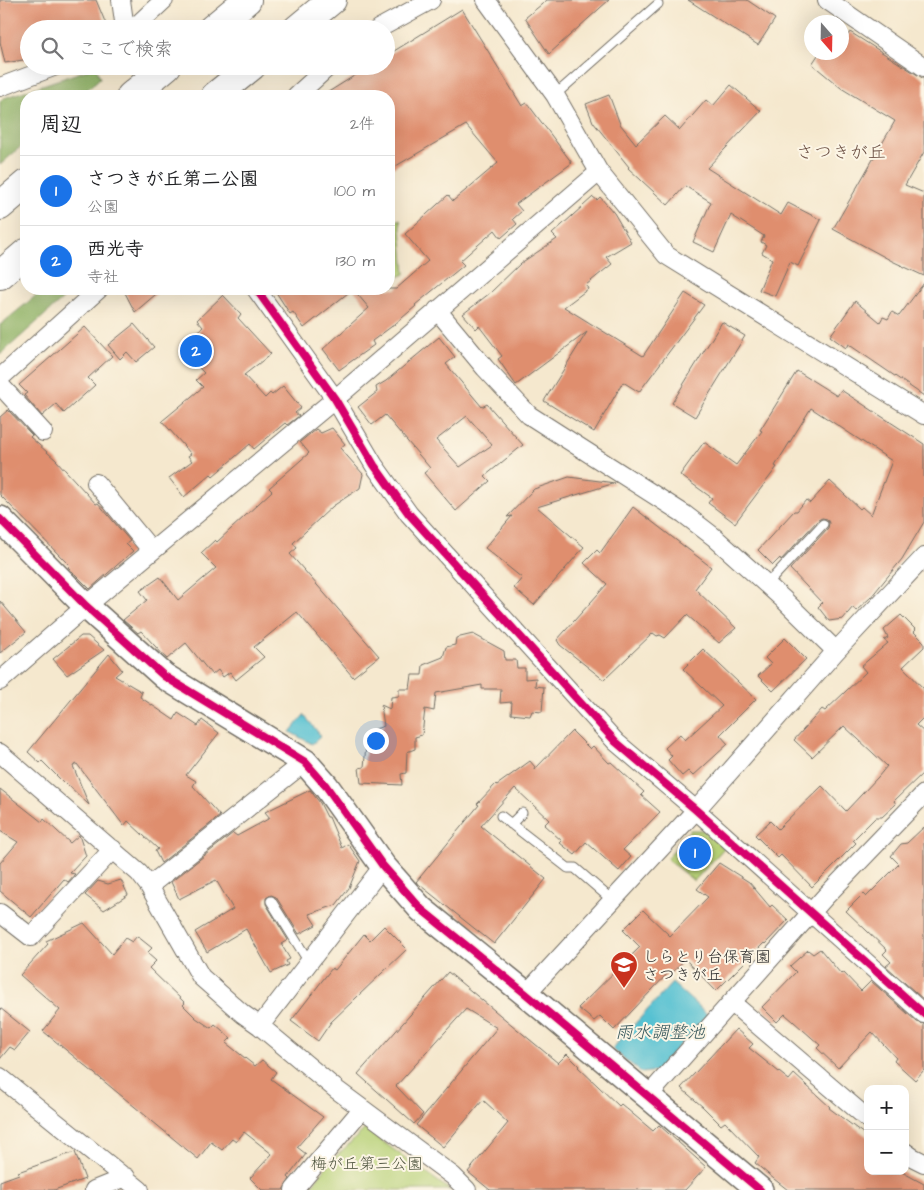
<!DOCTYPE html>
<html lang="ja">
<meta charset="utf-8">
<style>
body{margin:0;font-family:"Architects Daughter","Klee One",sans-serif;background:#f2f2f2;color:#202124}
.controls{position:absolute;right:15px;bottom:15px;display:grid;overflow:hidden;border-radius:10px;box-shadow:0 5px 20px #0002}
.controls button{width:45px;height:45px;display:grid;place-items:center;padding:0;border:0;border-bottom:1px solid #e0e0e0;background:#fff;color:#202124;font:25px sans-serif}
.compass{position:absolute;left:804px;top:15px;width:45px;height:45px;border-radius:50%;background:#fff;box-shadow:0 5px 20px #0002;rotate:160deg}
.you{position:absolute;left:375px;top:740px;width:18px;height:18px;margin:-12px;border:4px solid #fff;border-radius:50%;background:#1a73e8;box-shadow:0 0 0 8px #1a73e833}
.badge{display:grid;place-items:center;width:32px;height:32px;border-radius:50%;background:#1a73e8;color:#fff;font-size:16px;font-weight:700}
.pin{position:absolute;translate:-50% -50%;border:2px solid #fff;box-shadow:0 1px 5px #0006}
.list{margin:0;padding:0;list-style:none}
h2{display:flex;justify-content:space-between;align-items:center;height:65px;margin:0;padding:0 20px;font-size:21px}
h2 small{font-size:16px;font-weight:400;color:#757577}
.list li{display:grid;grid-template-columns:32px 1fr auto;gap:15px;align-items:center;box-sizing:border-box;height:70px;padding:0 20px;border-top:1px solid #e0e0e0}
.list b{display:block;font-size:19px;white-space:nowrap}
.list p{margin:0;font-size:16px;white-space:nowrap;color:#757577}
.list em{font-size:16px;font-style:normal;color:#757577}
.icon{flex:none;width:28px;height:28px;fill:none;stroke:currentColor;stroke-width:2;stroke-linecap:round;stroke-linejoin:round}
.map{position:relative;flex:none;width:924px;height:1190px;overflow:hidden}
.search{position:absolute;background:#fff;box-shadow:0 5px 20px #0002;left:20px;top:20px;width:375px;height:55px;display:flex;align-items:center;gap:12px;box-sizing:border-box;padding:0 18px;border-radius:28px;color:#757577;font-size:19px}
.panel{position:absolute;background:#fff;box-shadow:0 5px 20px #0002;left:20px;top:90px;width:375px;height:205px;border-radius:20px}
.map>svg:first-child{display:block}
.green{fill:#b7d177;stroke:#717e51}
.forest{fill:#91b368;stroke:#5e6f4a}
.water{fill:#57c1d2;stroke:#41767e}
.building{fill:#df8e6e;fill-rule:evenodd}
.lines{fill:none;stroke-linecap:round;stroke-linejoin:round}
.street-tunnel{stroke:#cdc2ad;stroke-width:18;stroke-dasharray:18 9;stroke-linecap:butt}
.lane-casing{stroke:#726d64;stroke-width:11}
.street-casing{stroke:#726d64;stroke-width:20}
.secondary-casing{stroke:#726d64;stroke-width:28}
.highway-casing{stroke:#726d64;stroke-width:30}
.lane{stroke:#fff;stroke-width:9}
.street{stroke:#fff;stroke-width:18}
.secondary{stroke:#fff;stroke-width:25}
.highway{stroke:#fff;stroke-width:28}
.cycleway-casing{stroke:#fcf5e5;stroke-width:11}
.cycleway{stroke:#d6006c;stroke-width:8}
.labels{text-anchor:middle;stroke-width:4;stroke-linejoin:round;paint-order:stroke}
.poi-label{font-size:16px;fill:#2b2b2b;stroke:#fcf5e5;text-anchor:start}
.park-label{font-size:16px;fill:#4e543e;stroke:#fcf5e5}
.neighbourhood-label{font-size:18px;fill:#6a4e42;stroke:#fcf5e5}
.water-label{font-size:18px;font-style:italic;fill:#38585d;stroke:#fcf5e5}
</style>
<div class="map">
<svg width="924" height="1190" viewBox="0 0 924 1190">
<rect width="100%" height="100%" fill="#fcf5e5"/>
<filter id="ink" filterUnits="userSpaceOnUse"><feTurbulence type="fractalNoise" baseFrequency=".02" numOctaves="2"/><feDisplacementMap in="SourceGraphic" scale="10" xChannelSelector="R" yChannelSelector="G"/><feConvolveMatrix kernelMatrix="1 2 1 2 8 2 1 2 1" color-interpolation-filters="sRGB"/></filter>
<filter id="wash" filterUnits="userSpaceOnUse"><feTurbulence type="fractalNoise" baseFrequency=".0096" numOctaves="4" result="noise"/><feDisplacementMap in="SourceGraphic" scale="20" xChannelSelector="R" yChannelSelector="G"/><feGaussianBlur stdDeviation="1.12" result="paint"/><feColorMatrix in="noise" values="0 0 0 0 0 0 0 0 0 0 0 0 0 0 0 0 0 1.4 0 .05"/><feComposite in="paint" operator="in"/></filter>
<g filter="url(#wash)">
<rect width="100%" height="100%" fill="#f5e8ce"/>
<path class="green" d="M400,219L405,274L389,281V224Z
M690,830H704L724,848L694,881L667,859Z
M365,1129L450,1190H308L331,1161Z"/>
<path class="forest" d="M96,67L100,78L80,96H26V142L0,165V101L4,98Z
M44,289H74L0,355V325Z"/>
<path class="water" d="M304,715L321,736L312,744L290,732Z
M672,983L708,1015L656,1071L642,1073L612,1049Z"/>
<g id="blocks">
<path class="building" d="M0,0H96L108,29H29V59L5,63L0,42Z
M547,0H609L549,54L525,18Z
M688,0H747L775,19L758,45Z
M462,9L522,106L527,103L572,163L516,204L522,211L513,219L517,224L501,238L495,230L460,261L464,265L415,305L416,306L395,324L372,341L374,345L339,370L323,349L369,308L353,289L304,328L293,312L290,314L274,289H396L428,261L405,234L448,195L453,201L498,163L466,125L389,170V96H322L370,66H386V56Z
M850,32L924,79V152L905,185L924,193V276L892,261L833,229L895,121L841,88L812,64L820,52H842V44Z
M731,85L761,111L707,168L781,215L788,203L821,220L798,266L790,262L775,296L759,290L772,259L762,253L766,245L761,242L764,236L731,215L714,252L693,242L711,202L685,186L668,205L628,168L629,167L593,122L586,104L609,95L620,124L636,144L665,116L680,130L706,100L713,106Z
M593,197L597,200L600,197L614,213L631,242L606,257L612,264L586,285L588,289L564,307L643,356L685,293L704,305L639,392L623,382L594,432L544,401L587,332L516,385L498,359L502,356L479,326L476,329L463,314L490,293L521,263L557,239L552,234Z
M924,283V396L848,344L846,348L830,336L855,301L880,322L883,317L888,319L892,312L899,316Z
M123,289H162L135,312Z
M223,295L241,314L238,318L271,354L244,375L265,398L270,393L272,395L283,386L301,408L295,413L299,416L287,425L285,423L254,449L250,444L213,476L211,474L184,497L169,478L192,461L188,456L191,454L162,421L203,387L196,380L204,373L180,348L203,327L197,320Z
M722,322L745,336L695,417L672,403Z
M134,324L154,347L136,362L127,352L120,359L108,345Z
M85,327L112,356L88,378L95,385L64,413L56,404L42,416L24,395L27,393L19,385Z
M439,337L455,357L446,364L482,407L487,404L523,445L485,476L490,481L456,511L424,473L430,468L385,415L372,425L358,407L377,392L376,387L386,381ZM467,416L492,445L460,467L436,440Z
M797,371L837,396L841,390L924,444V522L902,559L871,597L856,611L853,607L843,619L829,621L818,607L822,603L790,569L828,528L829,523L827,519L822,518L818,520L781,560L780,558L773,565L758,550L794,511H797L806,500L810,503L830,481L860,509L862,507L871,515L892,461L811,408L775,466L777,467L735,523L708,503L712,498L680,475L704,442L736,465L762,431L760,430Z
M8,410L32,435L30,437L56,460L96,504L98,503L130,541L126,544L133,551L90,589L68,567L70,566L0,495V417Z
M332,428L345,444L340,448L363,474L360,488L333,506L293,543L297,548L290,554L379,656L353,677L297,612L254,647L264,657L236,680L230,672L223,677L218,670L212,675L186,643L167,659L141,631L138,633L123,620L147,600L140,591L160,577L178,600L216,568L201,553L215,540L217,542L272,491L269,488L309,453L300,442L316,429L321,433Z
M569,477L615,483L537,507L584,547L534,605L514,588L522,578L485,548L512,516L507,517L534,489Z
M633,507L711,567L695,589L736,628L719,643L687,615L665,638L660,635L657,636L653,633L604,680L560,645L557,640L607,584L584,563L597,550L600,553Z
M0,601L26,632L0,653Z
M901,615L916,630L914,632L924,642V647L903,667L924,689V717L916,725L924,732V772L894,801L896,804L882,817H876L853,840L856,843L812,887L781,855L778,858L755,835L770,821L778,829L822,786L846,811L878,777L887,766L844,726L812,757L794,740L822,709L825,711L866,672L861,666L888,643L884,640L888,638L884,630Z
M473,634L504,651L505,660H516L517,668H525V679L536,678L535,686L544,687L542,712L532,711L530,716L511,714L512,702L500,703L501,689H482V685L436,693L434,711L425,709L422,735L415,737V749L407,752L406,773L401,774L402,785L361,783L359,768L364,767L366,746L374,748L375,729L384,726L381,705L390,709L391,697L399,696V689H410L412,675H422L423,665L443,657L446,647L455,645L456,638Z
M81,636H88L104,650L67,675L53,659Z
M785,638L806,659L773,691L758,676L771,664L765,658Z
M703,649L756,699L720,735L728,744L693,776L688,771L682,776L668,760L672,756L665,748L680,734L685,740L722,706L683,669Z
M109,654L122,670L115,676L142,692L140,697L174,720L178,713L198,726L202,720L219,733L186,775L196,781L193,786L220,816L161,863L155,851L158,849L128,821L124,826L77,764L73,766L89,805L66,783L65,784L42,761L40,763L28,752Z
M572,731L590,749L593,746L609,763L611,762L644,792L641,795L660,812L623,850L631,857L619,871L586,842L575,855L560,843L562,841L544,825L549,820L515,788L481,826L546,879L494,944L416,882L479,805L477,804L496,784L497,785L530,761L535,767L534,770Z
M0,789L42,822L44,819L70,843L79,835L86,856L70,873L75,874L68,882L64,879L31,917L0,891V863L18,842L0,831Z
M310,790L320,803L327,817H329L342,848L348,844L360,861L349,888L336,905L309,914L316,925L299,934L276,897L271,895L266,898V904L288,940L281,944L290,959L286,961L288,965L271,973L246,929L207,952L195,932L233,909L216,880L179,899L171,882L233,833L237,836L270,818L265,812Z
M924,827V1000L886,966L891,962L883,954L887,950L846,911L863,894L866,897L899,864L891,856L901,844L907,843Z
M719,863L749,882L770,907L772,905L788,920L765,944L764,943L716,991L685,959L672,973L670,971L614,1030L600,1016L594,1021L578,1008L640,947L623,930L643,910L670,936L708,897L697,889Z
M121,880L128,895L104,910L85,895L98,881L108,884Z
M84,923L112,954L125,938L132,942L137,936L152,948L147,953L156,961L149,968L185,1003L183,1005L196,1018L211,1028L215,1024L231,1038L226,1043L255,1066L262,1060L276,1072L271,1079L323,1117L297,1147L306,1154L288,1177L290,1179L283,1190H262L250,1178L272,1154L244,1132L236,1142L232,1139L222,1150L211,1142L198,1159L43,1031L60,1010L20,975L48,944L46,941Z
M384,926L407,949L331,1022L318,1041L291,1021L332,968L335,970L364,934L370,940Z
M820,949L841,974L844,973L861,991L871,981L917,1022L924,1024V1070L915,1080L894,1061L896,1058L872,1032L838,1068L817,1048L820,1045L785,1014L777,1022L762,1007L796,972L790,966L808,950L813,954Z
M448,972L558,1063L567,1054L579,1066L578,1067L619,1106L621,1104L653,1131L659,1125L706,1167L685,1190H490L468,1172L508,1123L483,1100L443,1147L416,1125L497,1028L466,1009L396,1086L423,1114L414,1124L358,1074Z
M0,1008L30,1032L15,1050L10,1047L0,1059Z
M736,1029L753,1044L749,1048L789,1080L794,1074L830,1107L829,1108L868,1137V1171H900L924,1184V1190H788L774,1179L755,1163L759,1157L725,1122L721,1125L703,1107L681,1088Z
M75,1152L85,1179L54,1190H0V1181L19,1174L18,1172Z"/>
</g>
</g>
<g filter="url(#ink)">
<use href="#blocks" fill-opacity="0" stroke="#726d64" stroke-width="1"/>
<g class="lines">
<path class="street-tunnel" d="M138,66L149,91"/>
<defs>
<path id="lane" d="M555,95L658,4
M767,584L823,524
M501,816L568,868H575L612,900
M511,824L522,813
M271,901L309,962"/>
<path id="street" d="M121,0L125,29
M486,0L555,95L599,172L666,255L924,415
M827,0L924,67
M133,29L164,0
M378,29L431,0
M0,87L56,66
M296,96L329,66
M256,289L335,399L374,465L409,514L616,742L696,810L924,1014
M437,310L485,368L529,415L684,514L714,537L783,599L836,651
M0,378L99,289
M0,385L43,432
M96,483L152,551
M0,681L86,606L335,399L599,172
M0,753L139,873L149,886L201,977L243,1014L260,1026L337,1090L453,1176L467,1190
M149,886L305,762
M0,913L31,937L113,849
M526,994L696,810L836,651L924,557
M731,1002L868,1119
M260,1026L383,866
M0,1077L140,1190
M649,1095L825,897L924,794
M905,1152L912,1157L924,1163
M94,1190L126,1177
M294,1190L362,1109"/>
<path id="secondary" d="M0,519L86,606L164,676L305,762L326,786L383,866L421,909L526,994L760,1190"/>
<path id="highway" d="M212,29L247,0
M297,29L332,0
M131,96L167,66
M215,96L252,66
M0,206L26,184
M0,275L26,253"/>
</defs>
<use href="#lane" class="lane-casing"/>
<use href="#street" class="street-casing"/>
<use href="#secondary" class="secondary-casing"/>
<use href="#highway" class="highway-casing"/>
<use href="#lane" class="lane"/>
<use href="#street" class="street"/>
<use href="#secondary" class="secondary"/>
<use href="#highway" class="highway"/>
<defs>
<path id="cycleway" d="M256,289L335,399L374,465L409,514L616,742L696,810L924,1014
M0,519L86,606L164,676L305,762L326,786L383,866L421,909L526,994L760,1190"/>
</defs>
<use href="#cycleway" class="cycleway-casing"/>
<use href="#cycleway" class="cycleway"/>
</g>
</g>
<defs>
<symbol id="school-pin" viewBox="-11 -11 22 30"><path d="M0 17L-7.5 6A9.5 9.5 0 1 1 7.5 6Z" fill="#c8321e" stroke="#fcf5e5"/><path d="M0-5L7-2L0 1L-7-2ZM-4 1L0 2.5L4 1V4Q0 6-4 4Z" fill="#fff"/></symbol>
</defs>
<g fill-rule="evenodd">
<use href="#school-pin" x="608" y="949" width="32" height="43"/>
</g>
<g class="labels">
<g class="poi-label">
<text x="643" y="962">しらとり台保育園<tspan x="643" dy="18">さつきが丘</tspan></text>
</g>
<g class="park-label">
<text x="367" y="1169">梅が丘第三公園</text>
</g>
<g class="neighbourhood-label">
<text x="841" y="158">さつきが丘</text>
</g>
<g class="water-label">
<text x="660" y="1038">雨水調整池</text>
</g>
</g>
</svg>
<div class="controls">
<button>+</button>
<button>−</button>
</div>
<svg class="compass" viewBox="-18 -18 36 36"><path d="M0-13l5 13h-10z" fill="#e53935"/><path d="M0 13l5-13h-10z" fill="#757577"/></svg>
<div class="you"></div>
<div class="pin badge" style="left:695px;top:853px">1</div>
<div class="pin badge" style="left:196px;top:351px">2</div>
<div class="search"><svg class="icon" aria-label="search" viewBox="0 0 24 24"><circle cx="10" cy="10" r="6"/><path d="M15 15l6 6"/></svg>ここで検索</div>
<section class="panel">
<h2>周辺<small>2件</small></h2>
<ul class="list">
<li><span class="badge">1</span><div><b>さつきが丘第二公園</b><p>公園</p></div><em>100 m</em></li>
<li><span class="badge">2</span><div><b>西光寺</b><p>寺社</p></div><em>130 m</em></li>
</ul>
</section>
</div>
